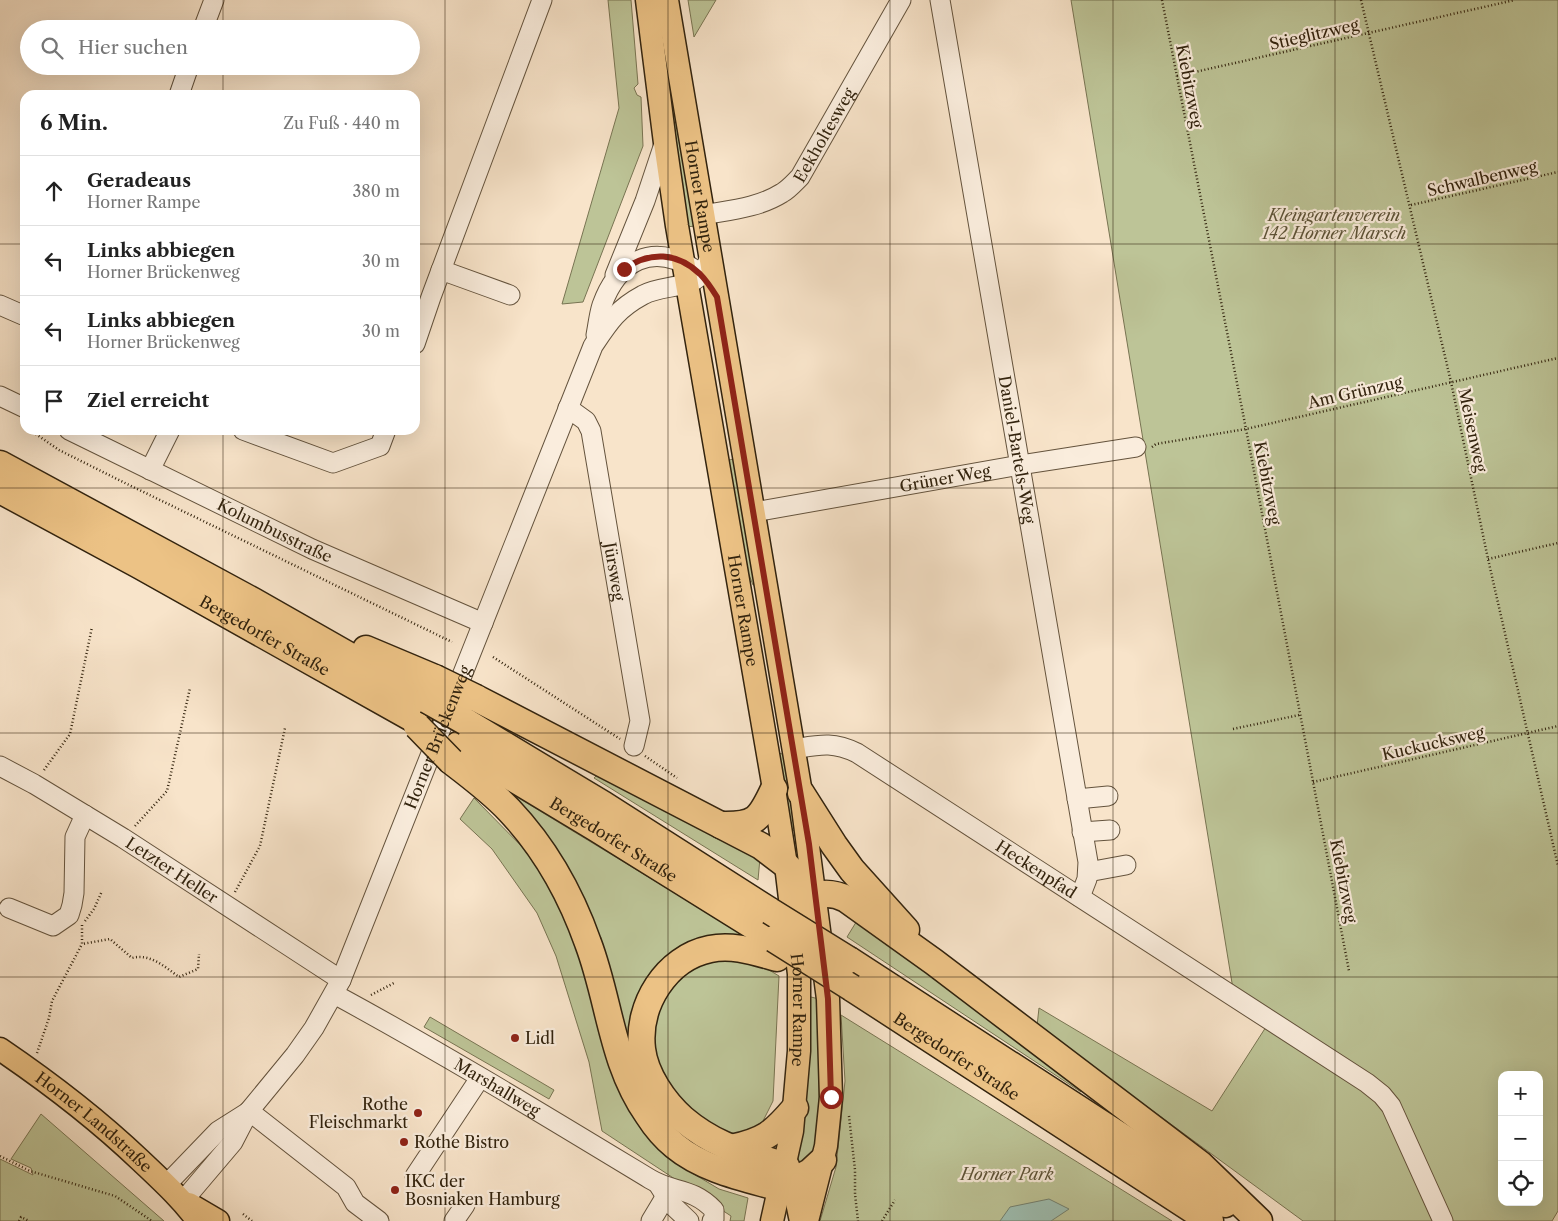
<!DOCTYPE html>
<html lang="de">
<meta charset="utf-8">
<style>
body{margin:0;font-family:"Libre Caslon Text",serif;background:#f2f2f2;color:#222}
.controls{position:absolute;right:15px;bottom:15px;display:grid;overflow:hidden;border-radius:10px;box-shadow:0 5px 20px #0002}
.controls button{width:45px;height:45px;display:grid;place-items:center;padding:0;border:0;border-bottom:1px solid #e0e0e0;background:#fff;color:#222;font:25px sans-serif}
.stop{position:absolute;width:15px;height:15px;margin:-11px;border:4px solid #8f2418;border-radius:50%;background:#fff}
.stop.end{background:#8f2418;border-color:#fff;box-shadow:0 1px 5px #0008}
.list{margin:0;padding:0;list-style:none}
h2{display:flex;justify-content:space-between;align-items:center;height:65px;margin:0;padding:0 20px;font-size:21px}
h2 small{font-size:16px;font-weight:400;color:#767676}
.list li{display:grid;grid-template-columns:32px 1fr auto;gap:15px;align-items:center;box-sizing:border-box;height:70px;padding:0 20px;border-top:1px solid #e0e0e0}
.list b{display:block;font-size:19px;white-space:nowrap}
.list p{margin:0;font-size:16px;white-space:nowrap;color:#767676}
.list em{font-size:16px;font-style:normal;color:#767676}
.icon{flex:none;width:28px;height:28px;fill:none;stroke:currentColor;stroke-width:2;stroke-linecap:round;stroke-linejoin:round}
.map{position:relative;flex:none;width:1558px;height:1221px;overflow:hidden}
.search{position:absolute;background:#fff;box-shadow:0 5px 20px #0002;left:20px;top:20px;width:400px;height:55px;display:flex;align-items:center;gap:12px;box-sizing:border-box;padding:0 18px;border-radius:28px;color:#767676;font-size:19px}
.panel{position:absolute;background:#fff;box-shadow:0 5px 20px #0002;left:20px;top:90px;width:400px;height:345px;border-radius:15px}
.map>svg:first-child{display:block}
.green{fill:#bdc497;stroke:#787452;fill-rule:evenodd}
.water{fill:#9ebfb2;stroke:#738170}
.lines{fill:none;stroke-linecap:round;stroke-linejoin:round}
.minor-casing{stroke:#64533d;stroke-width:21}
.major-casing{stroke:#32230e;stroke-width:25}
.highway-casing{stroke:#32230e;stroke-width:29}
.path{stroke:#32230e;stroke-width:2.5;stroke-dasharray:1 2.5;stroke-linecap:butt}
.minor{stroke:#faeddd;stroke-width:19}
.major{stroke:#ecc285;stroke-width:22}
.highway{stroke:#ecc285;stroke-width:26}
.highway-bridge-casing{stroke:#32230e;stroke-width:29;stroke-linecap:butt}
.highway-bridge{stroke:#ecc285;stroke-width:26}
.route{stroke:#8f2418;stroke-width:6}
.grid{fill:none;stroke:#32230e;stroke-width:1;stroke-opacity:0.55}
.poi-dot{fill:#8f2418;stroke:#faeddd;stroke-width:2}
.labels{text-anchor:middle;stroke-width:4.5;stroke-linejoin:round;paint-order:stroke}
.street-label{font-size:16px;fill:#32230e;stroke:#faeddd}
.park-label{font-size:16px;font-style:italic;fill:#5c5337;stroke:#faeddd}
.poi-label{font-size:16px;fill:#32230e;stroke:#faeddd;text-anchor:start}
</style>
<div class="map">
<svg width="1558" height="1221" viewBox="0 0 1558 1221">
<rect width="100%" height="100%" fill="#f8e4ca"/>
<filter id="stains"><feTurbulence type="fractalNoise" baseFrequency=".004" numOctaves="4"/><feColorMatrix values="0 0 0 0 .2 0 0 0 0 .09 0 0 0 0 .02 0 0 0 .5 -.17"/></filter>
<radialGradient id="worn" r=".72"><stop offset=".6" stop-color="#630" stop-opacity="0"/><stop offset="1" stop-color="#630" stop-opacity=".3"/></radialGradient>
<path class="green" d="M608,0H631L638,84L634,88L637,95L641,97L643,146L583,302L562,304L619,108Z
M688,0H716L694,37Z
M1071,0H1558V1211L1552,1221H1303L1037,1026L1039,1008L1212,1111L1273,1016L1233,989ZM1502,1075H1539V1202H1502Z
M662,22L696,226L685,227L657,23Z
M733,459L738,472L757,585H753L742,557L726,461Z
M778,753L787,755L797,831L787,830Z
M599,773L760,858L758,880L594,778Z
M512,794L747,937L689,947L635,1054L509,796Z
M474,798L538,863L570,923L634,1118L677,1164L719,1189L748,1198L744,1221H730L731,1216L602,1131L589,1062L556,956L537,913L492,849L460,819Z
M858,919L1081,1084V1092L847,937Z
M736,959L759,964L779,976L773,1101L763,1121L752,1129L728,1138L688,1113L654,1063L651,1028L662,995L682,970L705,961Z
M807,996L819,999V1134L813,1153L803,1166L795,1164Z
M841,1015L1172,1221H820L836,1167L845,1081Z
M430,1017L554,1090L549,1099L424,1027Z
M41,1114L164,1221H0V1159L33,1175L31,1168L11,1159Z"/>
<path class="water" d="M1049,1199L1069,1209L1051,1221H1000L1010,1207Z"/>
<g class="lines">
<defs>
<g id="minor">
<path id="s1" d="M940,0L1088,862L1087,879L1080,897"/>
<path d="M203,29L214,0"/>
<path d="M179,95L189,66"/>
<path id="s2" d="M703,215C730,210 758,208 782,193C789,189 794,183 800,177L901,0"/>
<path d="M441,270L510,295"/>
<path d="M615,275L645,201L664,144"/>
<path d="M0,305L25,316"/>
<path d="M596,335C598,325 599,314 602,305C618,261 652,242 694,269"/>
<path d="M415,344L431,297L542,0"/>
<path d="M0,396L25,408"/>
<path id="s3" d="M568,408L586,421L591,431L640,721L634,746"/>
<path id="s4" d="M69,430L312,549L483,623"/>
<path d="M243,430L333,463L380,446L386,430"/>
<path d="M150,470L170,430"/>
<path id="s5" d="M754,512L1020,465L1136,447"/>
<path id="s6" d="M793,749C819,745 832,741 857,753L1367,1083L1382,1095L1391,1106L1443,1221"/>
<path id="s7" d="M0,766L34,784L123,838L341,980"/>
<path d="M1077,799L1108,796"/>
<path d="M1082,832L1110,830"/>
<path d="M1088,872L1126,865"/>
<path d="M9,908L53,926L69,915L72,905L74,893L75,837L85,815"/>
<path id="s8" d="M334,994C441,1052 546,1116 650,1179C673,1193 692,1187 714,1210V1219L712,1221"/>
<path d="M249,1111L346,1187L355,1203L379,1221"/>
<path d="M415,1176L480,1078"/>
<path d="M658,1184L670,1203L689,1221"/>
<path d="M166,1185L218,1131L248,1112"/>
<path id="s9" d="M183,1201L233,1142L249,1111L295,1055L314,1028L341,980L593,346C609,322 617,309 643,295C660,285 689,289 701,275C705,270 707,263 710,257"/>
<path d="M454,1221L465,1205"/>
<path d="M651,1221L666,1196"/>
</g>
<g id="major">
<path id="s10" d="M647,0L665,143L677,226L774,789L786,865L799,974V1051L792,1131L772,1221"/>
<path id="s11" d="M667,0L801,793L828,999L831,1097L826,1146L807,1221"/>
<path id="s12" d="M0,1049C50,1083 97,1119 140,1160C161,1180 181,1198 198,1221"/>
<path d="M189,1204L218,1221"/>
</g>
<g id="highway">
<path d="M0,464L253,601L427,700"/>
<path id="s13" d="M0,490L139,565L419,722"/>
<path d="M366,649L435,678"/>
<path d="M476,698L761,846L786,865L815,895"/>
<path d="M466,722L604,805L770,911"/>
<path id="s14" d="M458,745L596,828L774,939"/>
<path d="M451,761C472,777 492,792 509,810C545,848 571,895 588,943C610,1001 611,1062 648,1115C655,1126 664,1137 675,1146C704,1170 745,1178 780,1188L810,1172L823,1160"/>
<path d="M801,793L834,845L852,870L906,930"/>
<path d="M721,825C756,826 760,819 774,789"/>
<path d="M793,915C799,894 828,889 846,899L934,962L1200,1164L1259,1221"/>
<path d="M777,958C755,952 733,944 710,949C666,958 637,1005 642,1049C645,1075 664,1102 683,1119C716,1147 746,1153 786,1166L799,1202L803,1221"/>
<path d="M849,960L1225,1204"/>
<path id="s15" d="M852,988L1210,1221"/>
<path d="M731,1148C764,1141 773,1134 795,1108"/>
</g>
</defs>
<use href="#minor" class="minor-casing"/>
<use href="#major" class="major-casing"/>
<use href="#highway" class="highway-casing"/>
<path class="path" d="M1162,0L1246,429L1349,971
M1361,0L1451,382L1488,559L1558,866
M1177,76L1515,0
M1411,205L1558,172
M30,430L59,450L125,483L452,642
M1152,447L1156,444L1246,429L1558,358
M1488,559L1558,543
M493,657L620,739
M1233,729L1299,715
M645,756L677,778
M44,770L70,734L92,627
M1313,782L1558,726
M135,826L167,791L190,688
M235,892L260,846L285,728
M85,921L94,909L102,891
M82,925V944L110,939L132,958C150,953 165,967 179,977L198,969L199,954
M371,995L394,983
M37,1053L49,1018L52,1001L82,944
M849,1116L855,1170V1194L858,1221
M0,1156L30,1171L115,1196L152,1221
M243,1214L252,1221
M19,1221L21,1217L29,1221
M882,1221L895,1200"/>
<use href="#minor" class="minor"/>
<use href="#major" class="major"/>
<use href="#highway" class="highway"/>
<defs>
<path id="highway-bridge" d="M435,678L476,698
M427,700L466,722
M417,726L451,761
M770,911L849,960
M774,939L852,988"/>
</defs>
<use href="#highway-bridge" class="highway-bridge-casing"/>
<use href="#highway-bridge" class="highway-bridge"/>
</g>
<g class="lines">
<path class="route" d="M624,269C650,251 677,252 700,274C707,281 712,289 717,297L809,844L828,999L831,1097"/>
</g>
<path class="grid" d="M223,0V29M445,0V1221M668,0V1221M890,0V1221M1113,0V1221M1335,0V1221M223,66V95M0,244H25M415,244H1558M223,430V1221M0,488H1558M0,733H1558M0,977H1558"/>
<g class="poi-dot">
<circle cx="515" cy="1038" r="5"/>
<circle cx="418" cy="1113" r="5"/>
<circle cx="404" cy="1142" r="5"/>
<circle cx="395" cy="1190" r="5"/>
</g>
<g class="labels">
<g class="street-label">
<text transform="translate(1314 34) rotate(-13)" y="6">Stieglitzweg</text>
<text transform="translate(1190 86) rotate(79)" y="6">Kiebitzweg</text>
<text dy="6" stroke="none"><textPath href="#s2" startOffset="155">Eekholtesweg</textPath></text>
<text transform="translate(1482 178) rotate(-13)" y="6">Schwalbenweg</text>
<text dy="6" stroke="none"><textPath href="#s11" startOffset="199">Horner Rampe</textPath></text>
<text transform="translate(1355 392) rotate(-13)" y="6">Am Grünzug</text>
<text transform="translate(1473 430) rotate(78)" y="6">Meisenweg</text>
<text dy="6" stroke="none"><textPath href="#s1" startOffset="456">Daniel-Bartels-Weg</textPath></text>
<text dy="6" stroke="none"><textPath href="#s5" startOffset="194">Grüner Weg</textPath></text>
<text transform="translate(1268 483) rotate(79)" y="6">Kiebitzweg</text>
<text dy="6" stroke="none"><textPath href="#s4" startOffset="229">Kolumbusstraße</textPath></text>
<text dy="6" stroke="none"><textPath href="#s3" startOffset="176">Jürsweg</textPath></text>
<text dy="6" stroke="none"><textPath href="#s10" startOffset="618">Horner Rampe</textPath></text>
<text dy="6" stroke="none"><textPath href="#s13" startOffset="302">Bergedorfer Straße</textPath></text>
<text dy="6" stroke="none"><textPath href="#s9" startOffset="534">Horner Brückenweg</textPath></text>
<text transform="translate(1433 743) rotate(-13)" y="6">Kuckucksweg</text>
<text dy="6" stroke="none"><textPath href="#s14" startOffset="182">Bergedorfer Straße</textPath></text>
<text dy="6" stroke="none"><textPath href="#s6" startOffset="279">Heckenpfad</textPath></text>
<text dy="6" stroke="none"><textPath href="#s7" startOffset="201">Letzter Heller</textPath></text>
<text transform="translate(1344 881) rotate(79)" y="6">Kiebitzweg</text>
<text dy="6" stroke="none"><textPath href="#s10" startOffset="1022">Horner Rampe</textPath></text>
<text dy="6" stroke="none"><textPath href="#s15" startOffset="125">Bergedorfer Straße</textPath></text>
<text dy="6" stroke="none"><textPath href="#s8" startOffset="188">Marshallweg</textPath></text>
<text dy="6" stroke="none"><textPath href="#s12" startOffset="119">Horner Landstraße</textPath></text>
</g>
<g class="park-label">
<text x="1334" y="221">Kleingartenverein<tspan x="1334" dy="18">142 Horner Marsch</tspan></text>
<text x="1007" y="1180">Horner Park</text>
</g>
<g class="poi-label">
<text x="525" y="1044">Lidl</text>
<text x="408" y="1110" text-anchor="end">Rothe<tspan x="408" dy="18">Fleischmarkt</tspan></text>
<text x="414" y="1148">Rothe Bistro</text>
<text x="405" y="1187">IKC der<tspan x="405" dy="18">Bosniaken Hamburg</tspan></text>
</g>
</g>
<rect width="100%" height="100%" filter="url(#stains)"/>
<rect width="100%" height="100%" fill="url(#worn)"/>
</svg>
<div class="controls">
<button>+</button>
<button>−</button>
<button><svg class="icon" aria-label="locate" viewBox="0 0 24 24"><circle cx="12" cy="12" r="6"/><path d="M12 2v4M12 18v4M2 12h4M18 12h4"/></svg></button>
</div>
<div class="stop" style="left:831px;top:1097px"></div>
<div class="stop end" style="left:624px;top:269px"></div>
<div class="search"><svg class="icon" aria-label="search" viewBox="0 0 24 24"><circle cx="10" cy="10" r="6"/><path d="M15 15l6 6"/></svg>Hier suchen</div>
<section class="panel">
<h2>6 Min.<small>Zu Fuß · 440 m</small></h2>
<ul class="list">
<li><svg class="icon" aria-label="ahead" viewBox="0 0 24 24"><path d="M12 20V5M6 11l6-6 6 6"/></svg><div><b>Geradeaus</b><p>Horner Rampe</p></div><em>380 m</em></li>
<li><svg class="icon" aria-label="left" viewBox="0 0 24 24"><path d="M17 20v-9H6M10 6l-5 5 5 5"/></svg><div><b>Links abbiegen</b><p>Horner Brückenweg</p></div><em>30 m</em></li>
<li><svg class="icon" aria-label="left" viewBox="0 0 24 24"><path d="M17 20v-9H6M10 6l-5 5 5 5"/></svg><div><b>Links abbiegen</b><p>Horner Brückenweg</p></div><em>30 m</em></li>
<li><svg class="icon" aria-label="arrive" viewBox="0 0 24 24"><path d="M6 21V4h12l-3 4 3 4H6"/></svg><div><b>Ziel erreicht</b></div></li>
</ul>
</section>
</div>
